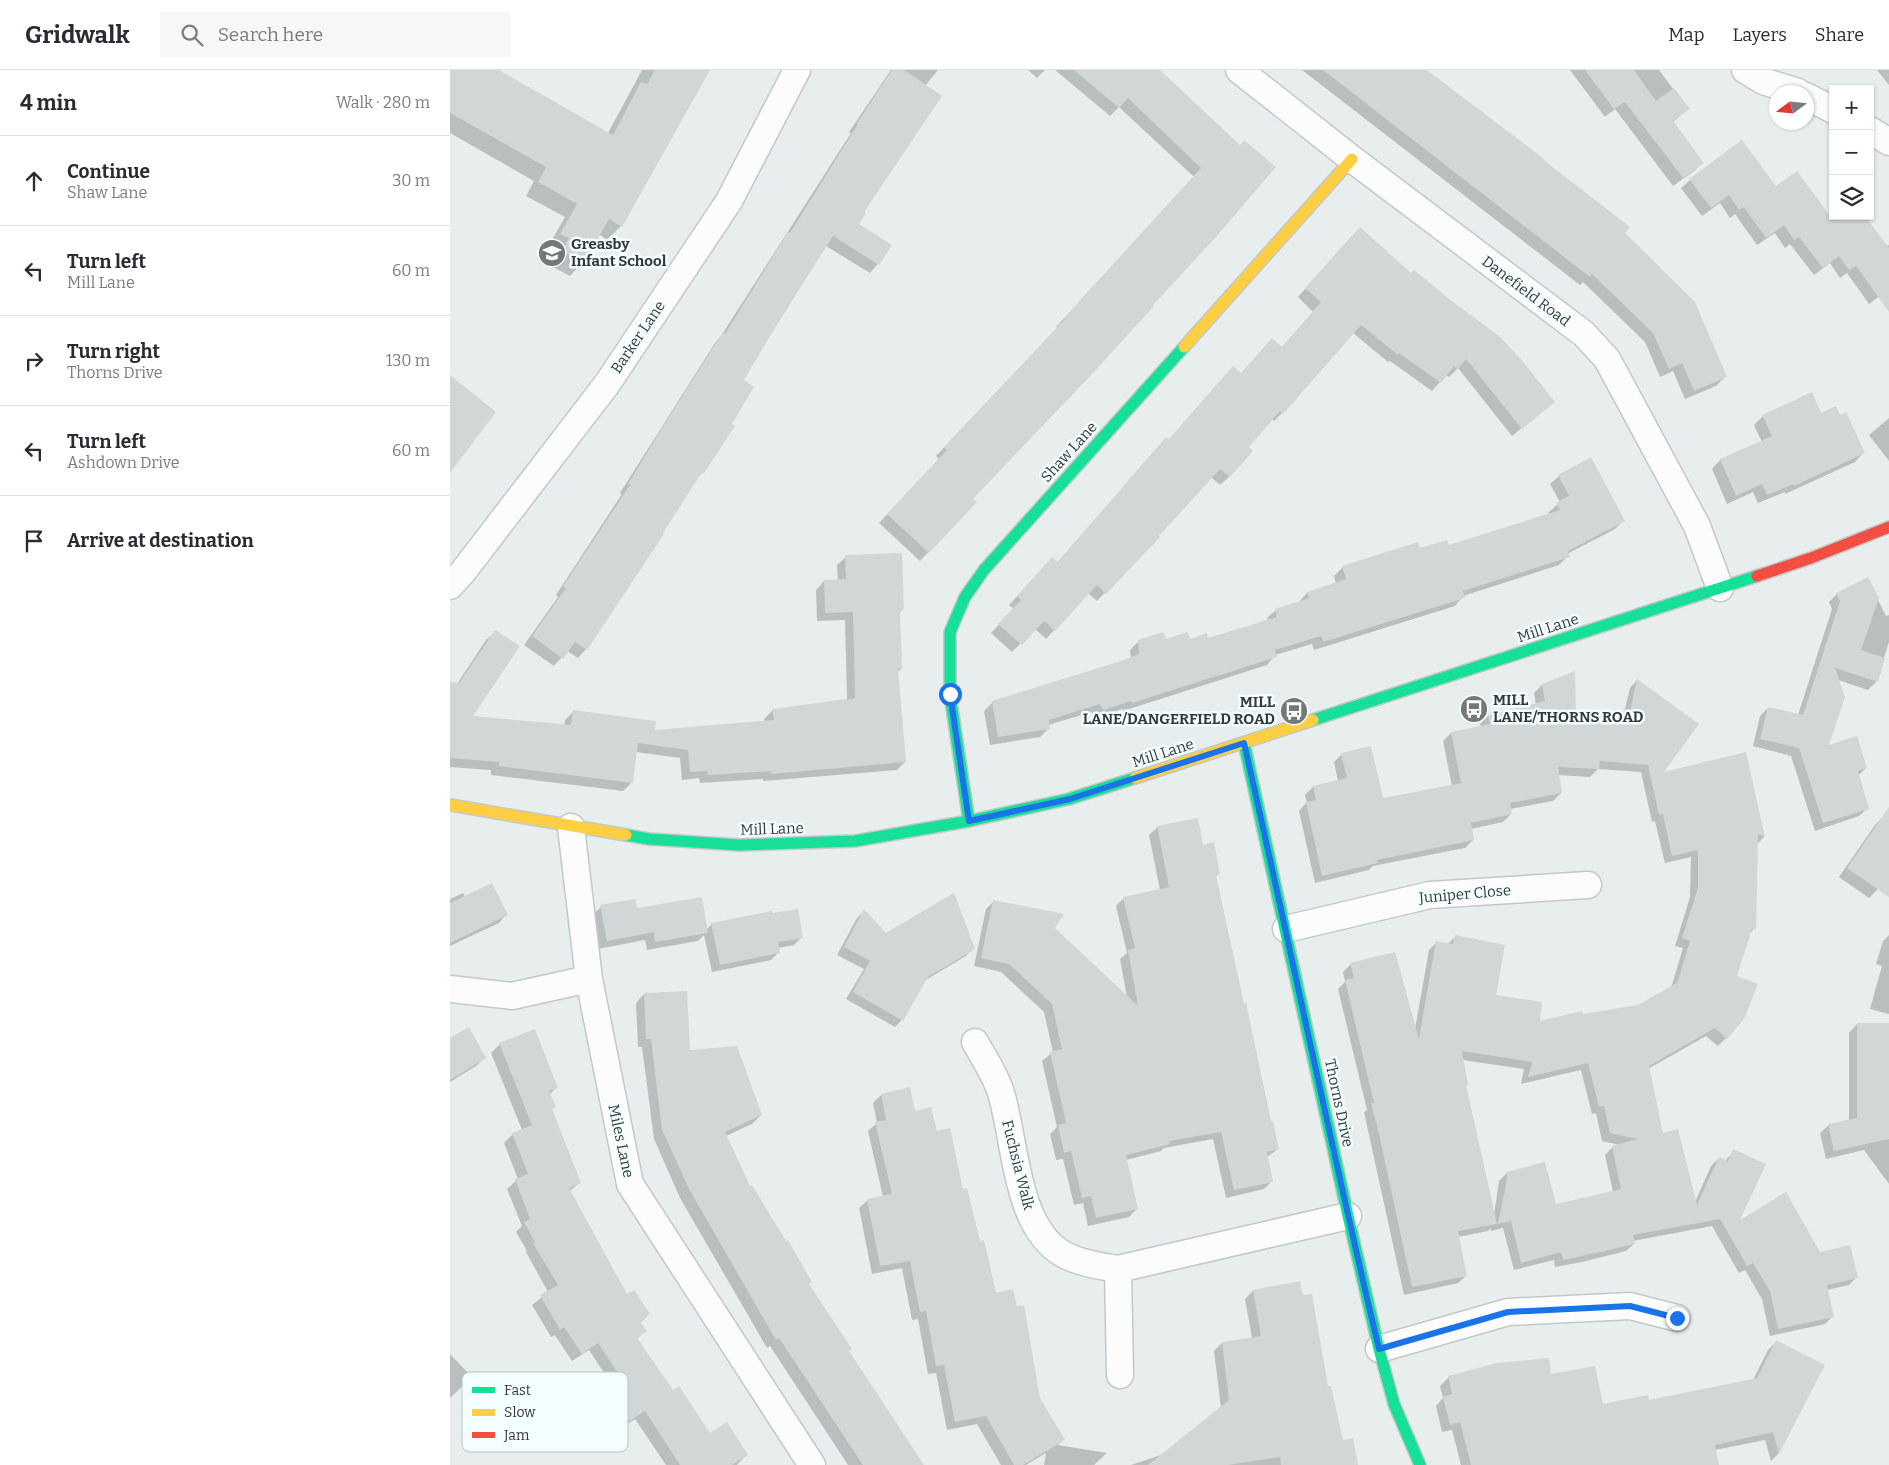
<!DOCTYPE html>
<meta charset="utf-8">
<style>
body{margin:0;font-family:Bitter,serif;background:#f7f7f7;color:#2b2b33}
.controls{position:absolute;right:15px;top:15px;display:grid;overflow:hidden;border-radius:0px;box-shadow:0 1px 4px #0004}
.controls button{width:45px;height:45px;display:grid;place-items:center;padding:0;border:0;border-bottom:1px solid #e1e1e2;background:#fff;color:#2b2b33;font:25px sans-serif}
.compass{position:absolute;left:1319px;top:15px;width:45px;height:45px;border-radius:50%;background:#fff;box-shadow:0 1px 4px #0004;rotate:255deg}
.stop{position:absolute;width:15px;height:15px;margin:-11px;border:4px solid #1a73e8;border-radius:50%;background:#fff}
.stop.end{background:#1a73e8;border-color:#fff;box-shadow:0 1px 5px #0008}
.list{margin:0;padding:0;list-style:none}
h2{display:flex;justify-content:space-between;align-items:center;height:65px;margin:0;padding:0 20px;font-size:21px}
h2 small{font-size:16px;font-weight:400;color:#7c7c81}
.list li{display:grid;grid-template-columns:32px 1fr auto;gap:15px;align-items:center;box-sizing:border-box;height:90px;padding:0 20px;border-top:1px solid #e1e1e2}
.list b{display:block;font-size:19px;white-space:nowrap}
.list p{margin:0;font-size:16px;white-space:nowrap;color:#7c7c81}
.list em{font-size:16px;font-style:normal;color:#7c7c81}
.icon{flex:none;width:28px;height:28px;fill:none;stroke:currentColor;stroke-width:2;stroke-linecap:round;stroke-linejoin:round}
.map{position:relative;flex:none;width:1439px;height:1395px;overflow:hidden}
header{display:flex;align-items:center;gap:30px;box-sizing:border-box;height:70px;padding:0 25px;background:#fff;border-bottom:1px solid #e1e1e2}
header strong{font-size:24px}
nav{display:flex;gap:28px;margin-inline-start:auto;font-size:18px}
.search{width:350px;height:45px;background:#f7f7f7;display:flex;align-items:center;gap:12px;box-sizing:border-box;padding:0 18px;border-radius:0px;color:#7c7c81;font-size:19px}
main{display:flex}
aside{flex:1;background:#fff}
.map>svg:first-child{display:block}
.shadow{fill:#0003;fill-rule:evenodd}
.building{fill:#d1d6d6}
.lines{fill:none;stroke-linecap:round;stroke-linejoin:round}
.street-casing{stroke:#c3c8c8;stroke-width:29}
.fast-casing{stroke:#c3c8c8;stroke-width:14}
.slow-casing{stroke:#c3c8c8;stroke-width:14}
.jam-casing{stroke:#c3c8c8;stroke-width:14}
.street{stroke:#fcfcfc;stroke-width:26}
.fast{stroke:#16e098;stroke-width:11}
.slow{stroke:#ffcf43;stroke-width:11}
.jam{stroke:#f24e42;stroke-width:11}
.route{stroke:#1a73e8;stroke-width:6}
.labels{text-anchor:middle;stroke-width:5;stroke-linejoin:round;paint-order:stroke}
.poi-label{font-size:15px;font-weight:bold;fill:#353939;stroke:#f3fefe;text-anchor:start}
.street-label{font-size:15px;fill:#353939;stroke:#f3fefe}
.key{fill:#f3fefe;stroke:#bac3c3;stroke-width:1}
.key-label{font-size:14px;fill:#353939}
</style>
<header>
<strong>Gridwalk</strong>
<div class="search"><svg class="icon" aria-label="search" viewBox="0 0 24 24"><circle cx="10" cy="10" r="6"/><path d="M15 15l6 6"/></svg>Search here</div>
<nav><a>Map</a><a>Layers</a><a>Share</a></nav>
</header>
<main>
<aside>
<h2>4 min<small>Walk · 280 m</small></h2>
<ul class="list">
<li><svg class="icon" aria-label="ahead" viewBox="0 0 24 24"><path d="M12 20V5M6 11l6-6 6 6"/></svg><div><b>Continue</b><p>Shaw Lane</p></div><em>30 m</em></li>
<li><svg class="icon" aria-label="left" viewBox="0 0 24 24"><path d="M17 20v-9H6M10 6l-5 5 5 5"/></svg><div><b>Turn left</b><p>Mill Lane</p></div><em>60 m</em></li>
<li><svg class="icon" aria-label="right" viewBox="0 0 24 24"><path d="M7 20v-9h11M14 6l5 5-5 5"/></svg><div><b>Turn right</b><p>Thorns Drive</p></div><em>130 m</em></li>
<li><svg class="icon" aria-label="left" viewBox="0 0 24 24"><path d="M17 20v-9H6M10 6l-5 5 5 5"/></svg><div><b>Turn left</b><p>Ashdown Drive</p></div><em>60 m</em></li>
<li><svg class="icon" aria-label="arrive" viewBox="0 0 24 24"><path d="M6 21V4h12l-3 4 3 4H6"/></svg><div><b>Arrive at destination</b></div></li>
</ul>
</aside>
<div class="map">
<svg width="1439" height="1395" viewBox="0 0 1439 1395">
<rect width="100%" height="100%" fill="#e8eeee"/>
<path class="shadow" d="M0,0H47L158,63L192,0H259L171,156L157,170L149,164L133,192L120,206L99,195L106,182L98,177L115,147L76,126L84,111L0,63Z
M441,0H488L475,16L408,155L428,194L420,203L376,176L292,310L253,402L247,408L136,579L128,588L117,581L104,596L74,575L108,527L106,525L172,424L170,423L265,273L271,266L401,63L399,62Z
M578,0H595L587,8Z
M605,0H701L790,76L522,430L525,433L470,491L429,453L489,389L486,386L608,258L606,257L744,107L669,37L660,46Z
M852,0H975L1173,163L1275,307L1266,316L1235,329L1223,301L1210,307L1195,272L1133,212L1130,215Z
M1120,0H1209L1238,39L1223,52L1252,93L1244,101L1223,116L1165,39L1155,47Z
M1427,0H1439V15Z
M1240,110L1325,118L1379,148L1383,145L1436,177L1439,175V219L1419,234L1397,203L1390,208L1380,193L1364,205L1340,174L1335,178L1325,163L1307,175L1285,144L1280,148L1270,133L1252,146L1231,118Z
M901,167L1103,332L1062,366L1008,298L999,307L996,305L982,321L940,291L938,292L903,263L832,343L824,351L822,349L797,377L801,381L779,407L770,415L761,407L707,466L709,467L647,531L638,523L596,569L585,559L562,582L541,563L564,539L559,535L594,497L607,493L708,377L719,371L791,304L822,269L831,278L863,242L848,227Z
M1313,346L1390,347L1413,383L1405,392L1335,424V422L1308,433L1303,422L1277,434L1262,399L1270,390L1312,372L1304,355Z
M1439,348V391L1419,365Z
M1109,406L1174,450L1165,459L1117,484L1118,486L1109,495L1013,526L1005,536L864,580L862,574L825,585L817,595L673,641V639L644,648L642,642L598,655L599,658L590,667L540,675L534,641L543,632L681,589L680,580L689,571L758,570L818,551L817,548L826,540L849,532L857,523L886,514L884,506L893,497L970,480L998,477L1099,444L1098,443L1110,432L1100,414Z
M396,487L453,539L449,543L451,599L447,602L455,692L447,700L313,711V709L250,713L249,708L232,710L230,688L186,682L182,712L173,721L41,705V700L0,697V613L7,614L36,570L45,562L21,647L114,656L115,650L124,641L204,662L315,652L314,649L323,640L397,630L395,550L367,551L366,520L374,511H388L387,495Z
M1417,508L1436,546L1439,545V572L1426,612L1418,620L1388,610L1377,677L1416,698L1408,706L1418,738L1409,746L1365,761L1341,686L1303,676L1310,646L1318,638L1348,645L1382,539L1379,532L1387,524Z
M1187,610L1211,704L1295,683L1314,767L1307,774L1304,859L1298,865L1286,907L1276,968L1268,976L1256,966L1198,999L1212,1065L1245,1132L1261,1096L1269,1088L1275,1091L1284,1081L1287,1154L1370,1183L1407,1207L1399,1215L1377,1220L1383,1246L1375,1254L1320,1266L1312,1229L1295,1200L1289,1203L1262,1156L1183,1171L1184,1174L1176,1181L1132,1192L1105,1197L1104,1190L1064,1200L1053,1158L1041,1161V1158L1038,1161L1008,1167L1016,1206L1008,1213L954,1225L914,1042L917,1040L888,919L895,912L893,902L901,894L965,959L979,880L987,872L998,874L1005,867L1044,926L1088,953L1189,936L1221,918L1233,878L1225,876L1240,827L1241,787L1215,793L1205,751L1202,752L1191,702L1148,699L1140,707L1108,705L1111,723L1103,731L1060,739L1061,744L1053,752L1021,759L1023,770L1015,778L923,796L919,800L865,813L849,741L857,732L855,725L863,717L888,711L884,692L892,684L932,729L1002,716L993,671L1001,663L1031,657L1030,654L1038,646L1086,635L1084,623L1092,615L1124,644L1173,647L1180,618ZM1012,990L1074,999L1071,1014L1131,1000L1142,1044L1146,1043L1152,1071L1170,1075L1163,1077L1155,1085L1163,1122L1105,1136L1057,1103L1049,1111L1044,1145L1015,1016L1017,1015Z
M1433,747L1439,751V815L1428,819L1419,828L1389,807L1425,755Z
M708,757L752,776L769,804L765,807L820,1053L828,1079L817,1087L822,1111L814,1119L776,1128L763,1069L714,1078L711,1081L676,1090L687,1139L679,1147L638,1156L633,1133L624,1135L613,1089L606,1090L600,1064L607,1057L592,991L603,982L594,942L551,902L524,896L536,839L544,831L603,859L677,927L670,889L677,883L666,836L674,828L710,820L699,765Z
M13,823L15,827L56,845L49,853L0,876V829Z
M151,837L256,860L262,854L352,867L344,875L328,878L329,882L321,890L262,902L254,865L248,871L197,880L195,870L148,879L142,845Z
M414,841L435,865L523,878L516,886L474,911L452,950L445,957L396,929L414,899L387,885L407,848Z
M1439,865V944L1420,939L1432,896L1426,894L1433,871Z
M194,924L239,982L311,1045L302,1054L276,1066L299,1118L358,1214L463,1395H398L320,1276L317,1278L230,1128L204,1069L192,977H188L186,933Z
M1407,954H1439V1114L1414,1080L1376,1089L1370,1063L1379,1055L1399,1051V963Z
M0,970L35,987L26,996L0,1012Z
M50,974L106,1018L99,1025L104,1037L101,1041L130,1112L119,1122L177,1226L199,1244L190,1253L195,1261L187,1269L222,1322L260,1365L296,1385L287,1395H216L185,1349L170,1359L157,1338L170,1327L139,1280L122,1291L105,1265L101,1267L82,1235L98,1222L76,1182L77,1181L66,1162L72,1156L57,1119L68,1109L54,1073L63,1064L72,1060L41,983Z
M459,1019L464,1042L486,1063L512,1120L546,1224L589,1328L614,1369L608,1375L657,1383L644,1395H594L596,1383L576,1395H551L527,1354L497,1360L486,1303L478,1304L468,1249L462,1250L452,1198L422,1204L409,1138L418,1130L433,1127L418,1061L427,1053L423,1033L431,1025Z
M849,1212L892,1372L907,1395H681L714,1384L771,1338L764,1281L772,1273L802,1268L795,1229L803,1221Z
M1326,1272L1373,1296L1328,1384L1321,1391L1315,1370L1265,1380L1268,1395H1011L1002,1360L992,1362L986,1336L993,1328L990,1316L998,1308L1047,1294L1100,1306L1152,1335L1198,1332L1303,1310L1318,1280Z
M0,1284L22,1307L0,1328Z"/>
<path class="building" d="M0,0H49L163,65L191,12L197,14L205,0H260L172,157L159,149L134,193L112,181L119,168L110,164L127,134L88,112L96,97L0,43Z
M442,0H454L492,26L414,142L416,143L409,154L442,175L429,195L383,166L338,236L294,310L304,317L282,354L285,356L254,403L252,402L213,463L214,464L137,580L125,572L113,589L82,566L116,518L113,516L180,415L178,414L212,358L273,262L275,264L338,162L340,163L408,54L407,53Z
M624,0H710L790,75L794,70L826,97L766,167L703,235L704,236L644,302L523,429L527,432L479,483L437,444L497,380L494,377L615,249L614,248L751,98L678,28L669,38Z
M873,0H977L1089,85L1101,96L1180,157L1175,163L1245,232L1277,307L1244,321L1232,293L1219,299L1203,263L1142,204L1140,207Z
M1135,0H1184L1206,31L1224,18L1240,39L1223,51L1254,93L1233,108L1175,32L1164,39Z
M1292,70L1326,116L1347,101L1380,146H1415L1439,178V242L1406,196L1399,200L1389,186L1373,198L1349,167L1344,170L1334,155L1316,168L1294,137L1289,140L1279,125L1261,138L1239,109Z
M910,157L961,203L964,200L1007,235L1049,266L1069,287L1105,332L1072,359L1016,289L1008,299L1004,296L991,313L949,283L948,285L911,255L833,344L830,341L799,377L803,381L780,407L770,399L709,466L710,467L656,524L647,515L605,561L594,551L572,575L548,554L571,530L567,526L602,487L608,492L716,367L719,369L783,296L791,303L822,268L832,277L871,232L855,218Z
M0,305L46,342L0,403Z
M1362,322L1371,343L1386,336L1390,345L1396,342L1415,383L1344,416V414L1317,425L1312,414L1286,426L1270,389L1322,366L1312,345Z
M1141,387L1175,451L1118,481L1120,487L1013,521L1015,528L873,572L871,566L825,580L827,587L682,633L681,631L653,640L650,634L599,650L600,659L548,667L542,631L668,592L689,584L688,570L713,562L716,569L738,562L740,569L757,563L758,568L827,547L825,539L859,528L857,522L896,509L892,496L968,472L970,478L997,470L999,475L1110,440L1106,433L1119,426L1108,405Z
M452,483L454,539L450,540L452,599H448L456,692L321,704V701L258,705L257,701L240,702L238,680L188,673L183,713L49,696V692L0,688V612L9,613L45,560L70,576L23,646L121,655L123,640L206,651L205,660L324,650L322,639L405,628L403,542L375,543L374,510L396,509L395,485Z
M1418,507L1429,528L1411,580L1435,588L1428,612L1385,598L1395,627L1379,675L1407,666L1417,698L1408,701L1419,739L1373,753L1349,678L1310,669L1318,637L1353,645L1390,531L1386,523Z
M1125,601L1126,643L1179,646L1187,609L1249,654L1214,702L1296,682L1315,767L1308,764L1306,860L1302,859L1287,906L1308,914L1294,949L1277,969L1265,958L1199,996L1213,1063L1228,1059L1247,1135L1269,1087L1278,1091L1283,1079L1316,1094L1290,1150L1336,1122L1370,1182L1400,1175L1408,1208L1377,1215L1384,1247L1328,1259L1320,1221L1303,1193L1297,1196L1270,1149L1183,1165L1185,1174L1141,1184L1113,1190L1111,1182L1071,1193L1061,1151L1048,1154L1057,1110V1102L1095,1092L1106,1134L1171,1119L1162,1076L1187,1069L1160,1063L1154,1036L1149,1037L1138,993L1078,1007L1082,992L1012,981L1018,1015H1016L1047,1154L1008,1161L1017,1206L962,1217L929,1064L921,1033H924L895,910L904,908L900,893L945,882L969,969L986,871L1003,874L1005,865L1055,875L1046,925L1092,932L1090,951L1132,941L1133,944L1188,935L1227,913L1240,871L1232,868L1248,818V780L1222,786L1213,744L1209,745L1198,695L1150,691L1149,699L1108,697L1112,723L1060,733L1062,744L1021,753L1024,770L927,790L928,793L872,806L856,732L866,730L863,716L897,708L891,683L921,676L933,728L1011,713L1001,662L1040,654L1038,645L1095,631L1092,614Z
M1439,737V827L1397,798Z
M748,748L753,775L764,772L770,804L766,805L794,934L796,933L821,1051H823L829,1079L817,1082L823,1112L784,1120L771,1062L719,1071L720,1074L676,1085L688,1139L646,1148L641,1126L632,1128L621,1081L614,1083L608,1055L616,1053L600,982L612,979L602,934L559,894L531,888L543,830L614,844L605,858L688,936L678,880L685,878L673,827L719,817L707,756Z
M42,813L58,845L0,873V833Z
M504,823L525,879L478,907L453,951L403,922L420,891L394,877L414,839L436,863Z
M252,827L258,863L205,872L204,862L157,871L150,835L185,829L187,838Z
M348,839L353,868L328,872L330,883L270,895L261,853L322,841L323,843Z
M237,921L240,980L287,976L312,1045L275,1062L300,1116L302,1115L336,1171L338,1170L362,1212L359,1214L402,1279L399,1281L474,1395H413L329,1268L326,1270L239,1119L212,1060L201,969H196L194,923Z
M1407,953H1439V1069L1384,1081L1378,1054L1407,1048Z
M19,957L36,988L0,1010V968Z
M85,959L108,1018L99,1021L106,1037L102,1039L131,1113L119,1118L177,1224L184,1220L200,1244L190,1252L197,1261L187,1268L223,1320L229,1316L260,1363L277,1352L298,1385L282,1395H230L195,1341L180,1351L165,1329L179,1319L148,1273L132,1284L114,1257L110,1260L90,1225L108,1215L83,1173L85,1172L74,1152L80,1149L65,1109L78,1104L62,1063L82,1055L49,973Z
M460,1017L465,1041L481,1037L487,1061L500,1058L513,1119L517,1118L530,1171L534,1170L546,1223L563,1219L567,1236L574,1235L590,1328L615,1370L573,1395H564L536,1346L505,1352L494,1295L486,1296L476,1241L470,1242L460,1191L430,1196L417,1129L442,1124L425,1052L436,1050L431,1024Z
M850,1211L853,1225L862,1224L878,1316H881L893,1370L903,1368L908,1395H831L830,1387L778,1395H698L779,1330L772,1272L811,1266L803,1220Z
M1326,1270L1375,1295L1329,1384L1323,1362L1265,1375L1269,1395H1021L1010,1352L1000,1355L993,1327L1002,1324L998,1306L1047,1293L1099,1288L1101,1304L1145,1296L1153,1334L1198,1325L1199,1330L1307,1308Z"/>
<g class="lines">
<defs>
<path id="street" d="M789,0L902,89L1134,264L1157,289L1247,456L1270,518
M1295,0L1313,11L1348,22
M1356,26L1383,40
M1420,60L1439,72
M0,516L12,503L157,314L279,131L347,0
M121,757L139,909L180,1114L362,1395
M836,859L980,825L1138,815
M0,919L62,926L139,909
M525,972C534,988 546,1006 551,1023C566,1072 565,1156 613,1184C629,1193 650,1196 668,1199L898,1146
M668,1199L670,1305
M929,1279L1058,1242L1180,1236L1227,1248"/>
<path id="fast" d="M863,650L1307,506
M794,673L898,1146L929,1279L944,1334L970,1395
M519,751L500,625V562L515,527L534,500L734,277
M176,765L199,769L289,775L405,771L519,751L619,729L685,708"/>
<path id="slow" d="M734,277L902,89
M685,708L863,650
M0,735L176,765"/>
<path id="jam" d="M1307,506L1361,488L1439,457"/>
</defs>
<use href="#street" class="street-casing"/>
<use href="#fast" class="fast-casing"/>
<use href="#slow" class="slow-casing"/>
<use href="#jam" class="jam-casing"/>
<use href="#street" class="street"/>
<use href="#fast" class="fast"/>
<use href="#slow" class="slow"/>
<use href="#jam" class="jam"/>
</g>
<g class="lines">
<path class="route" d="M500,624L519,751L620,729L794,673C840,875 881,1078 929,1279L1058,1242L1180,1236L1227,1248"/>
</g>
<defs>
<symbol id="school-disc" viewBox="-11 -11 22 22"><circle r="9.5" fill="#747878" stroke="#f3fefe"/><path d="M0-5L7-2L0 1L-7-2ZM-4 1L0 2.5L4 1V4Q0 6-4 4Z" fill="#fff"/></symbol>
<symbol id="bus-disc" viewBox="-11 -11 22 22"><circle r="9.5" fill="#747878" stroke="#f3fefe"/><path d="M-5-6H5V4H4V6H2V4H-2V6H-4V4H-5ZM-3.5-4V0h7V-4ZM-3.5 1.2v1.5H-2V1.2ZM2 1.2v1.5H3.5V1.2Z" fill="#fff"/></symbol>
</defs>
<g fill-rule="evenodd">
<use href="#school-disc" x="86" y="167" width="32" height="32"/>
<use href="#bus-disc" x="1008" y="623" width="32" height="32"/>
<use href="#bus-disc" x="828" y="625" width="32" height="32"/>
</g>
<g class="labels">
<g class="poi-label">
<text x="121" y="179">Greasby<tspan x="121" dy="17">Infant School</tspan></text>
<text x="1043" y="635">MILL<tspan x="1043" dy="17">LANE/THORNS ROAD</tspan></text>
<text x="825" y="637" text-anchor="end">MILL<tspan x="825" dy="17">LANE/DANGERFIELD ROAD</tspan></text>
</g>
<g class="street-label">
<text transform="translate(1076 221) rotate(37)" y="5">Danefield Road</text>
<text transform="translate(188 267) rotate(-56)" y="5">Barker Lane</text>
<text transform="translate(619 382) rotate(-48)" y="5">Shaw Lane</text>
<text transform="translate(1098 558) rotate(-18)" y="5">Mill Lane</text>
<text transform="translate(713 683) rotate(-18)" y="5">Mill Lane</text>
<text transform="translate(322 759) rotate(-2)" y="5">Mill Lane</text>
<text transform="translate(1015 824) rotate(-5)" y="5">Juniper Close</text>
<text transform="translate(889 1033) rotate(78)" y="5">Thorns Drive</text>
<text transform="translate(171 1071) rotate(78)" y="5">Miles Lane</text>
<text transform="translate(568 1095) rotate(76)" y="5">Fuchsia Walk</text>
</g>
</g>
<rect x="12" y="1302" width="166" height="80" rx="8" class="key"/>
<rect x="22" y="1317" width="23" height="6" fill="#16e098"/>
<rect x="22" y="1339" width="23" height="7" fill="#ffcf43"/>
<rect x="22" y="1362" width="23" height="6" fill="#f24e42"/>
<g class="key-label">
<text x="54" y="1325">Fast</text>
<text x="54" y="1347">Slow</text>
<text x="54" y="1370">Jam</text>
</g>
</svg>
<div class="controls">
<button>+</button>
<button>−</button>
<button><svg class="icon" aria-label="layers" viewBox="0 0 24 24"><path d="M12 4l9 5-9 5-9-5zM3 14l9 5 9-5"/></svg></button>
</div>
<svg class="compass" viewBox="-18 -18 36 36"><path d="M0-13l5 13h-10z" fill="#e53935"/><path d="M0 13l5-13h-10z" fill="#7c7c81"/></svg>
<div class="stop" style="left:500px;top:624px"></div>
<div class="stop end" style="left:1227px;top:1248px"></div>
</div>
</main>
